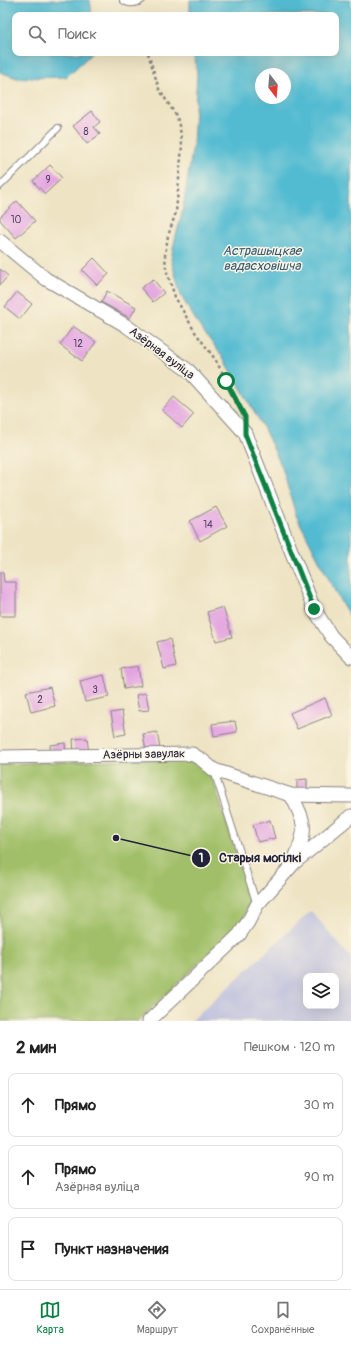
<!DOCTYPE html>
<html lang="ru">
<meta charset="utf-8">
<style>
body{margin:0;font-family:Pangolin,sans-serif;background:#f2f2f2;color:#222}
.controls{position:absolute;right:12px;bottom:12px;display:grid;overflow:hidden;border-radius:8px;box-shadow:0 4px 16px #0002}
.controls button{width:36px;height:36px;display:grid;place-items:center;padding:0;border:0;border-bottom:1px solid #e0e0e0;background:#fff;color:#222;font:20px sans-serif}
.compass{position:absolute;left:255px;top:68px;width:36px;height:36px;border-radius:50%;background:#fff;box-shadow:0 4px 16px #0002;rotate:164deg}
.stop{position:absolute;width:12px;height:12px;margin:-9px;border:3px solid #0b8043;border-radius:50%;background:#fff}
.stop.end{background:#0b8043;border-color:#fff;box-shadow:0 1px 4px #0008}
.list{margin:0;padding:0;list-style:none}
h2{display:flex;justify-content:space-between;align-items:center;height:52px;margin:0;padding:0 16px;font-size:17px}
h2 small{font-size:13px;font-weight:400;color:#767676}
.list li{display:grid;grid-template-columns:26px 1fr auto;gap:12px;align-items:center;box-sizing:border-box;height:64px;margin:0 8px 8px;padding:0 8px;border:1px solid #e0e0e0;border-radius:8px}
.list b{display:block;font-size:15px;white-space:nowrap}
.list p{margin:0;font-size:13px;white-space:nowrap;color:#767676}
.list em{font-size:13px;font-style:normal;color:#767676}
.icon{flex:none;width:22px;height:22px;fill:none;stroke:currentColor;stroke-width:2;stroke-linecap:round;stroke-linejoin:round}
.map{position:relative;flex:none;width:351px;height:1021px;overflow:hidden}
.search{position:absolute;background:#fff;box-shadow:0 4px 16px #0002;left:12px;right:12px;top:12px;height:44px;display:flex;align-items:center;gap:10px;box-sizing:border-box;padding:0 14px;border-radius:8px;color:#767676;font-size:15px}
.sheet{height:268px;background:#fff}
nav{display:flex;justify-content:space-around;align-items:center;box-sizing:border-box;height:56px;border-top:1px solid #e0e0e0;background:#fff;font-size:11px;color:#767676}
nav a{display:grid;justify-items:center;gap:2px}
nav .on{color:#0b8043}
.map>svg:first-child{display:block}
.industrial{fill:#bfc2dd;fill-rule:evenodd}
.green{fill:#a0bf68;stroke:#617052}
.water{fill:#53bbd1;stroke:#3a6e86;fill-rule:evenodd}
.building{fill:#e3a4e1}
.lines{fill:none;stroke-linecap:round;stroke-linejoin:round}
.lane-casing{stroke:#888380;stroke-width:8}
.street-casing{stroke:#888380;stroke-width:15}
.path{stroke:#888380;stroke-width:2.5;stroke-dasharray:3 3;stroke-linecap:butt}
.lane{stroke:#fff;stroke-width:6}
.street{stroke:#fff;stroke-width:13}
.route{stroke:#0b8043;stroke-width:5}
.labels{text-anchor:middle;stroke-width:3;stroke-linejoin:round;paint-order:stroke}
.number-label{font-size:10px;fill:#524264}
.street-label{font-size:12px;fill:#22223b;stroke:#fcf5e5}
.water-label{font-size:13px;font-style:italic;fill:#335870;stroke:#fcf5e5}
.leader{fill:none;stroke:#22223b;stroke-width:1.5}
.callout-dot{fill:#22223b;stroke:#fcf5e5;stroke-width:1.5}
.mark-label{font-size:12px;text-anchor:middle;font-weight:bold;fill:#fff}
.callout-label{font-size:13px;text-anchor:middle;font-weight:bold;fill:#22223b;stroke:#fcf5e5;stroke-width:3;stroke-linejoin:round;paint-order:stroke}
</style>
<div class="map">
<svg width="351" height="1021" viewBox="0 0 351 1021">
<rect width="100%" height="100%" fill="#fcf5e5"/>
<filter id="ink" filterUnits="userSpaceOnUse"><feTurbulence type="fractalNoise" baseFrequency=".025" numOctaves="2"/><feDisplacementMap in="SourceGraphic" scale="8" xChannelSelector="R" yChannelSelector="G"/><feConvolveMatrix kernelMatrix="1 2 1 2 8 2 1 2 1" color-interpolation-filters="sRGB"/></filter>
<filter id="wash" filterUnits="userSpaceOnUse"><feTurbulence type="fractalNoise" baseFrequency=".012" numOctaves="4" result="noise"/><feDisplacementMap in="SourceGraphic" scale="16" xChannelSelector="R" yChannelSelector="G"/><feGaussianBlur stdDeviation="0.9" result="paint"/><feColorMatrix in="noise" values="0 0 0 0 0 0 0 0 0 0 0 0 0 0 0 0 0 1.4 0 .05"/><feComposite in="paint" operator="in"/></filter>
<g filter="url(#wash)">
<rect width="100%" height="100%" fill="#eee4c4"/>
<path class="industrial" d="M311,911L351,958V1021H191ZM306,976H336V1006H306Z"/>
<path class="green" d="M190,757L203,765L213,780L250,897L243,921L138,1021H0V764Z"/>
<path class="water" d="M0,0H90L92,15H15V53H92L66,77L17,78L0,72Z
M190,0H351V618L339,599L296,515L282,467L263,427L225,360L200,327L181,296L171,259L175,239L182,214L193,146L197,74L194,53H336V15H190ZM261,74H285V98H261Z"/>
<g id="blocks">
<path class="building" d="M92,111L100,122L94,127L100,134L87,144L73,126Z
M50,165L62,178L45,194L33,181Z
M17,201L35,221L16,238L0,220V217Z
M94,258L109,274L97,285L82,270Z
M0,269L8,276L0,285Z
M153,279L164,293L153,302L141,288Z
M107,291L136,307L130,318L101,302Z
M17,292L32,304L20,319L5,307Z
M73,326L96,342L82,361L60,345Z
M174,397L194,414L182,428L162,410Z
M216,507L227,526L200,541L190,521Z
M0,572H3L4,582H16V616H0Z
M223,607L232,637L216,641L207,612Z
M170,639L176,666L164,669L157,642Z
M138,666L141,686L124,689L121,669Z
M104,675L109,697L85,702L80,681Z
M50,687L55,706L31,712L26,692Z
M146,693L149,710L139,711L136,695Z
M325,698L332,715L297,729L290,713Z
M122,711L126,734L115,736L111,713Z
M235,721L237,732L214,736L212,724Z
M157,732L160,749L146,751L143,734Z
M87,738L89,754L74,755L73,739Z
M65,743L66,757L51,758L50,745Z
M307,779V795H297V780Z
M270,820L275,838L258,842L253,825Z"/>
</g>
</g>
<g filter="url(#ink)">
<use href="#blocks" fill-opacity="0" stroke="#888380" stroke-width="1"/>
<g class="lines">
<defs>
<path id="lane" d="M123,0C129,5 135,4 142,0
M0,186L58,128
M214,771L257,905"/>
<path id="street" d="M0,241L46,279L125,325L189,371L245,433L314,609L331,636L351,657
M0,757L192,754L202,760L214,770L291,795L351,796
M291,795C307,825 307,830 294,861
M149,1021L239,935L248,922L257,905L294,863L351,816"/>
</defs>
<use href="#lane" class="lane-casing"/>
<use href="#street" class="street-casing"/>
<path class="path" d="M148,53L159,89L177,117L181,134L182,146L176,212L168,236L165,255L166,269L175,297L195,332L215,359L239,404"/>
<use href="#lane" class="lane"/>
<use href="#street" class="street"/>
</g>
</g>
<g class="lines" filter="url(#ink)">
<path class="route" d="M226,381L245,417V434L314,609"/>
</g>
<g class="labels">
<g class="number-label">
<text x="86" y="135">8</text>
<text x="48" y="183">9</text>
<text x="16" y="223">10</text>
<text x="78" y="347">12</text>
<text x="208" y="528">14</text>
<text x="95" y="693">3</text>
<text x="40" y="703">2</text>
</g>
<g class="street-label">
<text transform="translate(162 353) rotate(37)" y="4">Азёрная вуліца</text>
<text transform="translate(144 754) rotate(-1)" y="4">Азёрны завулак</text>
</g>
<g class="water-label">
<text x="262" y="255">Астрашыцкае<tspan x="262" dy="15">вадасховішча</tspan></text>
</g>
</g>
<path class="leader" d="M116 838L201 858"/>
<g class="callout-dot">
<circle cx="116" cy="838" r="4"/>
<circle cx="201" cy="858" r="10"/>
</g>
<g class="mark-label">
<text x="201" y="862">1</text>
</g>
<g class="callout-label">
<text x="260" y="862">Старыя могілкі</text>
</g>
</svg>
<div class="controls">
<button><svg class="icon" aria-label="layers" viewBox="0 0 24 24"><path d="M12 4l9 5-9 5-9-5zM3 14l9 5 9-5"/></svg></button>
</div>
<svg class="compass" viewBox="-18 -18 36 36"><path d="M0-13l5 13h-10z" fill="#e53935"/><path d="M0 13l5-13h-10z" fill="#767676"/></svg>
<div class="stop" style="left:226px;top:381px"></div>
<div class="stop end" style="left:314px;top:609px"></div>
<div class="search"><svg class="icon" aria-label="search" viewBox="0 0 24 24"><circle cx="10" cy="10" r="6"/><path d="M15 15l6 6"/></svg>Поиск</div>
</div>
<section class="sheet">
<h2>2 мин<small>Пешком · 120 m</small></h2>
<ul class="list">
<li><svg class="icon" aria-label="ahead" viewBox="0 0 24 24"><path d="M12 20V5M6 11l6-6 6 6"/></svg><div><b>Прямо</b></div><em>30 m</em></li>
<li><svg class="icon" aria-label="ahead" viewBox="0 0 24 24"><path d="M12 20V5M6 11l6-6 6 6"/></svg><div><b>Прямо</b><p>Азёрная вуліца</p></div><em>90 m</em></li>
<li><svg class="icon" aria-label="arrive" viewBox="0 0 24 24"><path d="M6 21V4h12l-3 4 3 4H6"/></svg><div><b>Пункт назначения</b></div></li>
</ul>
</section>
<nav>
<a class="on"><svg class="icon" aria-label="map" viewBox="0 0 24 24"><path d="M3 6l6-2 6 2 6-2v14l-6 2-6-2-6 2zM9 4v14M15 6v14"/></svg>Карта</a>
<a><svg class="icon" aria-label="directions" viewBox="0 0 24 24"><path d="M12 3l9 9-9 9-9-9zM9 14v-3h6M13 9l2 2-2 2"/></svg>Маршрут</a>
<a><svg class="icon" aria-label="saved" viewBox="0 0 24 24"><path d="M7 4h10v16l-5-4-5 4z"/></svg>Сохранённые</a>
</nav>
